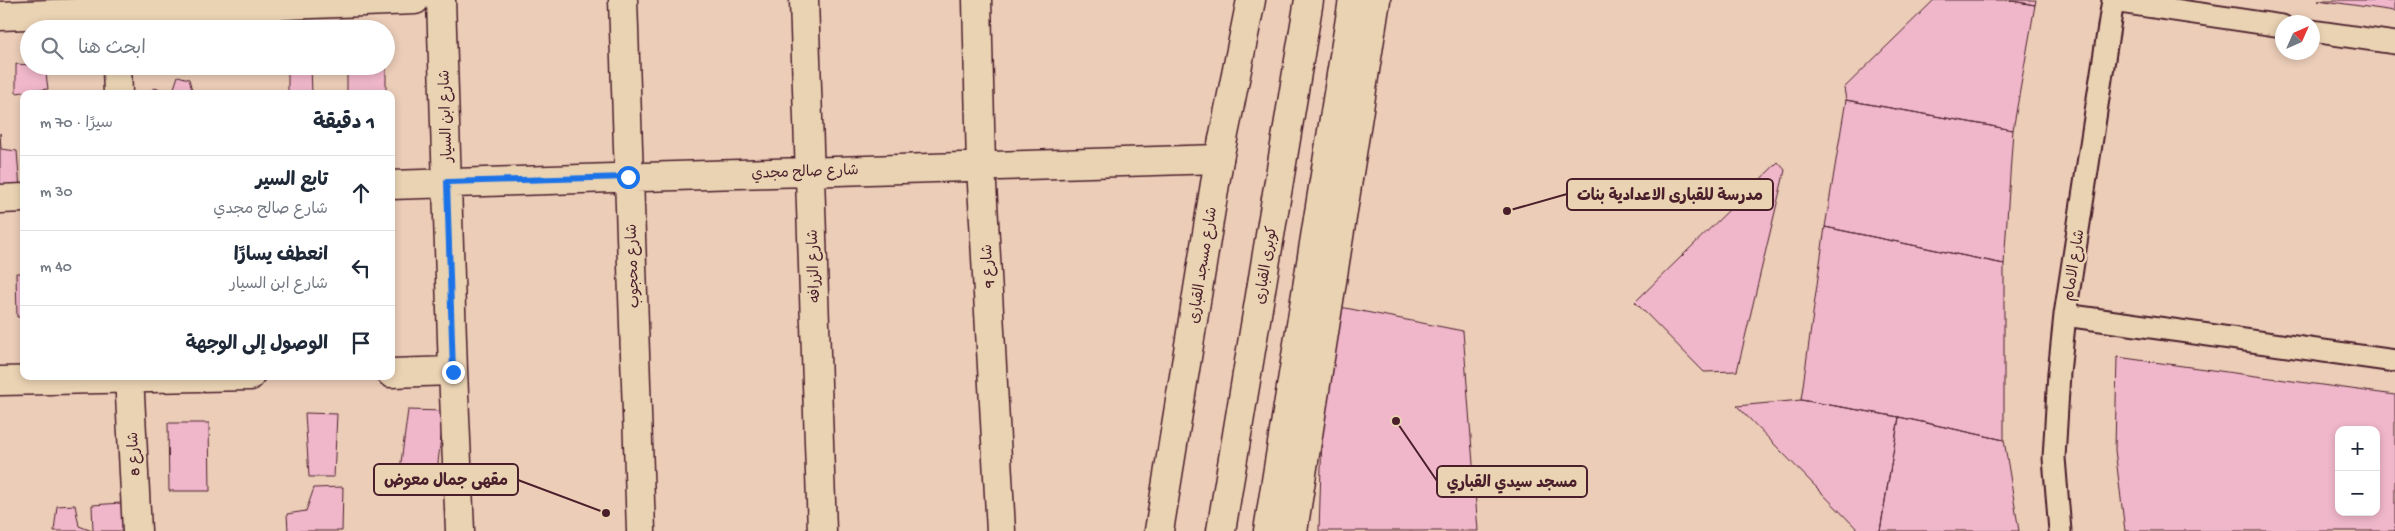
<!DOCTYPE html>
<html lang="ar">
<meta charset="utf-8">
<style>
body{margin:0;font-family:"Gochi Hand","Playpen Sans Arabic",sans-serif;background:#f2f2f3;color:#1f2937;direction:rtl}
.controls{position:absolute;right:15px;bottom:15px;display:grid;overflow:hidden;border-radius:10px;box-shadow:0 2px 8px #0003}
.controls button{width:45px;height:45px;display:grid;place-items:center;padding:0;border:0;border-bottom:1px solid #e0e1e3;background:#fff;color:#1f2937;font:25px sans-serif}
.compass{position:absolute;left:2275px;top:15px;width:45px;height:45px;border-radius:50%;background:#fff;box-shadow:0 2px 8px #0003;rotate:45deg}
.stop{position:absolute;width:15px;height:15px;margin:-11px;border:4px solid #1a73e8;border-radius:50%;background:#fff}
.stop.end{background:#1a73e8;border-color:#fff;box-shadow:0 1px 5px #0008}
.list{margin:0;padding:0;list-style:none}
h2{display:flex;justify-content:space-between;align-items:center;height:65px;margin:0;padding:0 20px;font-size:21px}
h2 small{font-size:16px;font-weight:400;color:#747a83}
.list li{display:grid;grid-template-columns:32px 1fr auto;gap:15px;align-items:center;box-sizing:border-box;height:75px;padding:0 20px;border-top:1px solid #e0e1e3}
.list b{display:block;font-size:19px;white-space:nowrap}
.list p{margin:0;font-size:16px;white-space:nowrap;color:#747a83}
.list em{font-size:16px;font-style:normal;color:#747a83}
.icon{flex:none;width:28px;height:28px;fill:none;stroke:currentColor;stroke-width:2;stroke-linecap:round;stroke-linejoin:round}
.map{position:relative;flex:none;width:2395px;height:531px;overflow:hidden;direction:ltr}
.search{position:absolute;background:#fff;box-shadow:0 2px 8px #0003;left:20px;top:20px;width:375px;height:55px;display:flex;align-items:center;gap:12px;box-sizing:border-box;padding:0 18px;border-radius:28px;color:#747a83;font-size:19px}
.panel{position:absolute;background:#fff;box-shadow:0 2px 8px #0003;left:20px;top:90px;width:375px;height:290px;border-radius:10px;direction:rtl}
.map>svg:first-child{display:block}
.building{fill:#f0b7ca;stroke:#4a1f2b;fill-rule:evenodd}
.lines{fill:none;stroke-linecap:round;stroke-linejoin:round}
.lane-casing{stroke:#4a1f2b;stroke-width:25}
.street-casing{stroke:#4a1f2b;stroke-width:31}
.secondary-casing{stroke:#4a1f2b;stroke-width:31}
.primary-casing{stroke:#4a1f2b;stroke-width:31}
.lane{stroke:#ead3b3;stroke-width:21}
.street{stroke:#ead3b3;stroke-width:28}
.secondary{stroke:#ead3b3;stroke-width:28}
.primary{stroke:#ead3b3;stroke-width:28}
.route{stroke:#1a73e8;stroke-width:6}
.labels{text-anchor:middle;stroke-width:5;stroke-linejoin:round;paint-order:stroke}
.street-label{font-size:15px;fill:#4a1f2b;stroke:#ead3b3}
.leader{fill:none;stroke:#4a1f2b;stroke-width:2}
.callout-dot{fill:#4a1f2b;stroke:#ead3b3;stroke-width:2}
.callout{fill:#ead3b3;stroke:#4a1f2b;stroke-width:2}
.callout-label{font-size:16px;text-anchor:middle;font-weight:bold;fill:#4a1f2b}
</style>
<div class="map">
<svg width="2395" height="531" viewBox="0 0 2395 531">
<rect width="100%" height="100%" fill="#ebcdb8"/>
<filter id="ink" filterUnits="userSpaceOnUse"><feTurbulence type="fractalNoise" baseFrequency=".02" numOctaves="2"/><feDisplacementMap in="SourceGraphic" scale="10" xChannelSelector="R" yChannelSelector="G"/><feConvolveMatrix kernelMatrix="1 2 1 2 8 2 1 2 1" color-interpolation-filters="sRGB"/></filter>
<g filter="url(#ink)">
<path class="building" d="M1934,0H2006L2035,5L2013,130L1846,100L1844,88Z
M2006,0H2036L2035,5Z
M2318,0H2395V11Z
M16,64L45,66L48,89L16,93Z
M288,66H311L312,94H288Z
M347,66H386V94H347Z
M178,76L189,79L193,94H153V88L173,91Z
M1846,100L2013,130L2004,264L1825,227Z
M0,133L1,149L17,151L20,189H0Z
M1778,162L1785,170L1737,371L1704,372L1635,302Z
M1825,227L2004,264V440L1899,417L1801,400Z
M16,273H24V317H17Z
M1330,305L1463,331L1478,531H1319L1324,373Z
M2117,357L2395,395V531H2125L2115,450ZM2339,430H2376V512H2339Z
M1801,400L1899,417L1880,531H1859L1737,406Z
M408,410L444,411L436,480L400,470Z
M305,413L337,414L334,477H309Z
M1899,417L2004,440L2019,531H1880Z
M168,423H209L210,491H169Z
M343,487L342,531H288L287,514L306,511L314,488Z
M121,503L123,531H93L92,505Z
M75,505L79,526L92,531H54L57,506Z"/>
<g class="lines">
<defs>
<path id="lane" d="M2113,1L2282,26
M2312,31L2395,43
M2065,315L2395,361
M2060,531L2054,458L2059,373L2065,315L2113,0"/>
<path id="street" d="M441,0L453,371L460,531
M623,0L641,531
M804,0L822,531
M977,0L981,166L1001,531
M0,16L415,0
M117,66L118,94
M391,185L1219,159
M0,199L24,198
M391,373L453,371
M129,376L137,531
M0,381L250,376"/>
<path id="secondary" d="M1159,531L1219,159L1251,0
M1293,531L1376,0"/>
<path id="primary" d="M1221,531L1309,0
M1268,531L1353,0"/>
</defs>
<use href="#lane" class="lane-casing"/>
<use href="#street" class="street-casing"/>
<use href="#secondary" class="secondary-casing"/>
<use href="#primary" class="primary-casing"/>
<use href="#lane" class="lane"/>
<use href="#street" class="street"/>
<use href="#secondary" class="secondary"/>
<use href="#primary" class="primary"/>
</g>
</g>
<g class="lines" filter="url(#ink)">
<path class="route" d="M453,372L447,182L628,177"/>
</g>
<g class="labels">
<g class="street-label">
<text transform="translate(445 116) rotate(-92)" y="5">شارع ابن السيار</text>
<text transform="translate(805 171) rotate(-2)" y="5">شارع صالح مجدي</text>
<text transform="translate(1202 265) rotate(-81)" y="5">شارع مسجد القبارى</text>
<text transform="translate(1265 265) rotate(-81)" y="5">كوبرى القبارى</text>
<text transform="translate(2073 265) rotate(-81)" y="5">شارع الامام</text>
<text transform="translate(632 266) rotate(-92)" y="5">شارع محجوب</text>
<text transform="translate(813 266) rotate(-92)" y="5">شارع الزرافه</text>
<text transform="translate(987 266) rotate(-93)" y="5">شارع 9</text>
<text transform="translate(133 454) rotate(-93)" y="5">شارع 8</text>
</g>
</g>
<path class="leader" d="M1507 211L1567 194M606 513L518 480M1396 421L1437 481"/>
<g class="callout-dot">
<circle cx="1507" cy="211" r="5"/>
<circle cx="606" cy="513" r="5"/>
<circle cx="1396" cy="421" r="5"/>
</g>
<g class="callout">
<rect x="1567" y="179" width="206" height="31" rx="5"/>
<rect x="374" y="464" width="144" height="31" rx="5"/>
<rect x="1437" y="466" width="150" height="31" rx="5"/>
</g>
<g class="callout-label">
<text x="1670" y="200">مدرسة للقبارى الاعدادية بنات</text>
<text x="446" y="485">مقهى جمال معوض</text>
<text x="1512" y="487">مسجد سيدي القباري</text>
</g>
</svg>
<div class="controls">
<button>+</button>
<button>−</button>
</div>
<svg class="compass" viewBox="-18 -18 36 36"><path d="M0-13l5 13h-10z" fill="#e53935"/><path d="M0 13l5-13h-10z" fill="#747a83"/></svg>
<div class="stop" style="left:628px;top:177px"></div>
<div class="stop end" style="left:453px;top:372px"></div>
<div class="search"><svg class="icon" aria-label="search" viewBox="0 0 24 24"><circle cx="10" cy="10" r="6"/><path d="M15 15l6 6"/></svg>ابحث هنا</div>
<section class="panel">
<h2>1 دقيقة<small>سيرًا · 70 m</small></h2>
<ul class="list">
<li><svg class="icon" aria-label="ahead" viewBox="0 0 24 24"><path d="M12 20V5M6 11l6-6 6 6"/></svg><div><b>تابع السير</b><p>شارع صالح مجدي</p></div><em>30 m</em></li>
<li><svg class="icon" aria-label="left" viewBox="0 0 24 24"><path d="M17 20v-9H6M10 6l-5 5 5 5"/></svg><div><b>انعطف يسارًا</b><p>شارع ابن السيار</p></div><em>40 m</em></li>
<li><svg class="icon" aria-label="arrive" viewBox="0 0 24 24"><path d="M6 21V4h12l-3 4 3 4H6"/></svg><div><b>الوصول إلى الوجهة</b></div></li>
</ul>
</section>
</div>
